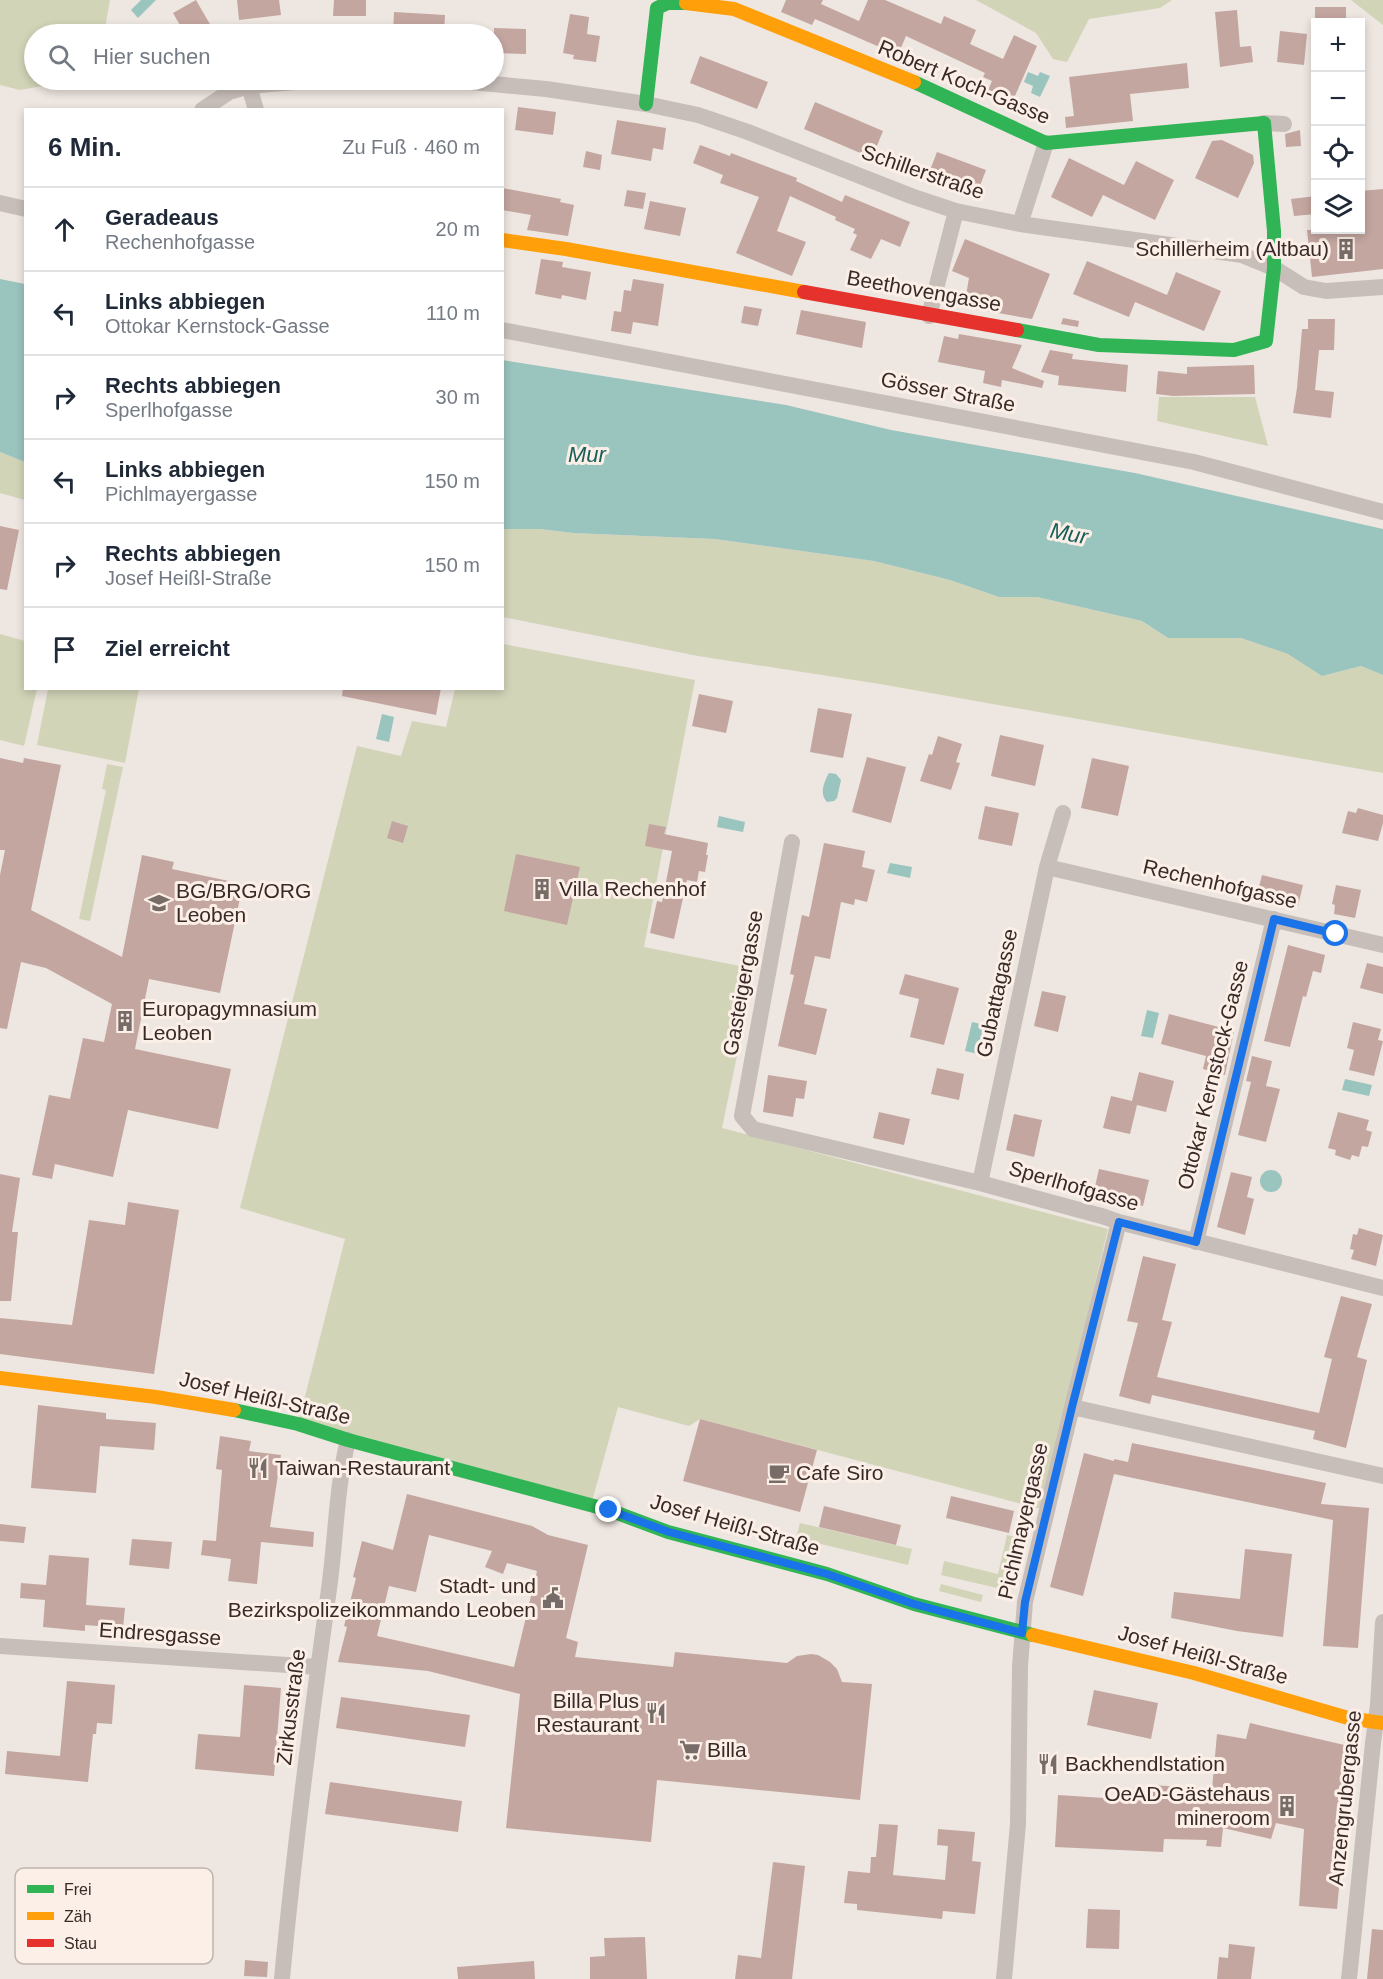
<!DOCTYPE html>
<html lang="de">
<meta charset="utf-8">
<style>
body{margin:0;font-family:Helvetica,sans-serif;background:#f2f2f3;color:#1f2937}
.controls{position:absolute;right:18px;top:18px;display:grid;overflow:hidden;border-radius:0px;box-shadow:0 3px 9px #0003}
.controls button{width:54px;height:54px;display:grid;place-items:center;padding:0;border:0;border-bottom:2px solid #e0e1e3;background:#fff;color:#1f2937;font:30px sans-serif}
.stop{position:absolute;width:18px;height:18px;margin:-14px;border:4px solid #1a73e8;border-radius:50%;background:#fff}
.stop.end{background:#1a73e8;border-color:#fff;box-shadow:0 2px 6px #0008}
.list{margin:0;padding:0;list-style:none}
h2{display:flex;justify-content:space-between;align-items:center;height:78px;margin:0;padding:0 24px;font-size:26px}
h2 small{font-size:20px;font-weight:400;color:#747a83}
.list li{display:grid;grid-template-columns:39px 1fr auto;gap:18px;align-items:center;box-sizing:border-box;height:84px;padding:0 24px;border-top:2px solid #e0e1e3}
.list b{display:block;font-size:22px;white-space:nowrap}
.list p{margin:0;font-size:20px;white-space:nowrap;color:#747a83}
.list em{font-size:20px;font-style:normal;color:#747a83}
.icon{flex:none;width:33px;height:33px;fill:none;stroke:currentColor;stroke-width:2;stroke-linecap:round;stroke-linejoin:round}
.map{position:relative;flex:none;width:1383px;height:1979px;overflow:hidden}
.search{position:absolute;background:#fff;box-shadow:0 3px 9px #0003;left:24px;top:24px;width:480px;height:66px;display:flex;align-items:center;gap:15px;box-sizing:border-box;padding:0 21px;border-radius:33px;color:#747a83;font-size:22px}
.panel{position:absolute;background:#fff;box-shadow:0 3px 9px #0003;left:24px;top:108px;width:480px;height:582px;border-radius:0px}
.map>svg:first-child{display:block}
.green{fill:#d2d4b8}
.water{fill:#9ac4be}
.building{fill:#c4a6a0;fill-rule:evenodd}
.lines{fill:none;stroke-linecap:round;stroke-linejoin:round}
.street{stroke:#c7beb9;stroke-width:16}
.fast{stroke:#30b455;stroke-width:14}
.slow{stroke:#ff9f0a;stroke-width:14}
.jam{stroke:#e5322d;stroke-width:14}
.route{stroke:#1a73e8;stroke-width:8}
.labels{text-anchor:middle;stroke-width:6;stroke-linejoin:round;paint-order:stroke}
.street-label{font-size:21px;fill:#392a27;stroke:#fbefe7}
.poi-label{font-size:21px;fill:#392a27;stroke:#fbefe7;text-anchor:start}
.water-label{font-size:22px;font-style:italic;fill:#185f5a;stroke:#fbefe7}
.key{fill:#fbefe7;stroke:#c1b4ad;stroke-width:1.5}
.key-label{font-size:16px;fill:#392a27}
</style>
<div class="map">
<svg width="1383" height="1979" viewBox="0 0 1383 1979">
<rect width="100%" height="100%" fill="#eee6e0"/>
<path class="green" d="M0,0H110L104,34H34V80H75L20,90L0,85Z
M976,0H1172L1160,8L1089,19L1067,62L1053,59L1036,33Z
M1351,0H1383V25Z
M1159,397H1255L1268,446L1157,421Z
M0,452L25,462V500L0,493Z
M503,529H540L573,533L715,539L874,561L950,580L999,597H1037L1142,621L1168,638H1241L1289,654L1322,676L1361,666L1383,675V773L880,684L698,656L503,617Z
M0,634L25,641L26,688L37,689L24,746L0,740Z
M503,644L695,680L644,947L755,969L722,1128L1108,1229L1041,1509L700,1419L689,1426L618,1407L591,1505L298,1424L345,1239L240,1208L357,746L401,756L412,721L446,727L455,689L502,688Z
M48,689H139L125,763L37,745Z
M107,764L123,767L90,921L79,919L106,790L102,789Z
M1023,1506L1032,1509L1011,1589L1006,1590L941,1575L944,1561L998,1574L1007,1535L1016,1537Z
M800,1523L912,1549L908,1565L796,1538Z
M941,1584L983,1595L981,1602L939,1591Z"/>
<path class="water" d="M141,0H156L138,18L131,10Z
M1028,72L1038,76L1040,72L1050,76L1040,97L1031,93L1033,86L1024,82Z
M0,279L25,284V462L0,452Z
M502,360L786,405L891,430L1135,473L1383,529V675L1361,666L1322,676L1288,654L1241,638H1168L1142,621L1037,597H999L950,580L874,561L715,539L573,533L540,529H503Z
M382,714L394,717L389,742L376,739Z
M829,773L836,774L841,780L837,798L834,801L827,802C819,794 824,782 829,773Z
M719,816L745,822L743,832L717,827Z
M890,863L912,867L910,878L887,873Z
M1147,1010L1159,1013L1153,1038L1141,1036Z
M972,1022L985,1025L978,1054L965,1051Z
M1345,1079L1372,1085L1369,1096L1342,1090Z
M1260 1181a11 11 0 1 1 22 0a11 11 0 1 1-22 0Z"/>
<path class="building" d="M196,0L204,14L216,34H185L173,13Z
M237,0H279L281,15L239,20Z
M334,0H366V16H333Z
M786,0H823L821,4L859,21L868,0H885L941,24L944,16L976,30L970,44L1003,59L1014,35L1037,46L1010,107L986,95L992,81L983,77L985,73L906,36L898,55L815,19L812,25L781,12Z
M1315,7H1346V22H1315Z
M1237,10L1240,47L1251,46L1253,62L1220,67L1215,12Z
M394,12L445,15L444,34H393Z
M570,14L589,17L587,34L600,36L596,62L573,59L574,55L563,53Z
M494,28L526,29V54L494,53Z
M1280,31L1307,34L1304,65L1277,62Z
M700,56L768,82L757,109L690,83Z
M1187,63L1189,88L1130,94L1133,121L1066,128L1065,117L1074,116L1069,77Z
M815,102L883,131L872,158L804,129Z
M518,107L556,112L553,135L515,130Z
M617,120L666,128L663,150L653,148L651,161L611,154Z
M1300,130L1301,146L1286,147L1285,134Z
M1222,140L1253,155L1254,163L1238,198L1195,178L1212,141Z
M700,145L730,156L731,153L797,178L796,181L842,202L845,195L910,222L900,247L881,239L871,259L850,250L857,235L853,233L855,229L835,220L836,217L790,196L777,231L806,242L792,276L736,253L759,197L720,183L723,175L693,163Z
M586,151L602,155L600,170L583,167Z
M937,152L986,170L976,196L927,178Z
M1069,158L1124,185L1136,161L1174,180L1155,220L1103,195L1092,217L1051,197Z
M502,188L561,199L560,202L574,205L568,236L527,230L531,215L502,210Z
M1383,189V269L1312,277L1307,230H1360V191Z
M627,190L646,193L643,209L624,206Z
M1316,196V214L1294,216L1291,199Z
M650,201L686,208L680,236L644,229Z
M965,239L1050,274L1032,319L964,307L969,278L952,271Z
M541,259L563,262L562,267L591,272L586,300L562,295L561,299L535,294Z
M1087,261L1167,295L1176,272L1221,291L1204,331L1135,302L1129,317L1073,294Z
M633,279L664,284L658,326L633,322L631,334L611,331L614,311L621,312L624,290L631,291Z
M744,306L762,309L758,326L741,323Z
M801,310L866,322L862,348L796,334Z
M1063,318L1079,321L1078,327L1061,324Z
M1308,319H1335L1334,350H1319L1315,390L1334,392L1331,418L1293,413L1297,388L1302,329H1308Z
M959,334L1022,345L1012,368L1044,381L1042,388L1002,380L1001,387L983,383L985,371L938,362L944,336L958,339Z
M1050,350L1073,354L1072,359L1128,365L1126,392L1058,385L1059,376L1041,372Z
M1254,365L1255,394L1173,396L1156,394L1158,371L1187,374V367Z
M0,526L19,530L7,590L0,589Z
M343,688H441L436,715L342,696Z
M699,694L733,701L726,733L692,726Z
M818,708L852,714L843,758L810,752Z
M1000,735L1044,745L1035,786L991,776Z
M938,736L962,744L956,762L960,763L951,790L920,781L929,754L932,755Z
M867,757L906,767L891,823L852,812Z
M0,758L23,763L24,758L61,765L31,910L122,957L142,855L174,862L172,869L243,884L220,993L149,979L135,1049L231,1069L218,1129L128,1110L113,1177L55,1164L52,1179L32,1175L49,1095L70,1099L83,1038L104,1042L112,1004L46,968L21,962L7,1029L0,1028V875L5,850H0Z
M1092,758L1129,766L1118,816L1081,808Z
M985,806L1019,813L1012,846L978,839Z
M1358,808L1383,815V823L1378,841L1342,833L1348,811L1356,813Z
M392,821L408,826L403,843L387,838Z
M649,824L666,827L664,834L708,843L706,855H708L705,872L699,871L697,882L687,880L674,939L650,933L657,901L662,902L672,851L645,846Z
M824,843L865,851L862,867L875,870L867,902L855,899L854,905L841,902L830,959L815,956L804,1004L827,1009L816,1055L778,1046L794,975L790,974L802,915L809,917Z
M516,854L580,867L567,925L504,911Z
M1262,875L1303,885L1298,906L1257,895Z
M1336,885L1361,890L1355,918L1334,914L1335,905L1332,904Z
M1288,945L1325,955L1321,973L1313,971L1306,997L1303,996L1290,1047L1264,1041Z
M1367,963L1383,967V994L1360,988Z
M905,974L959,988L944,1045L910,1037L919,999L899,994Z
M1042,991L1066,996L1058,1032L1034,1026Z
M1169,1014L1234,1031L1225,1075L1203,1069L1206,1056L1161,1044Z
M1353,1022L1381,1029L1378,1040L1383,1041L1374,1076L1349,1070L1354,1050L1347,1048Z
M1252,1056L1272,1061L1266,1086L1280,1089L1266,1142L1238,1135L1251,1082L1246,1081Z
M937,1068L964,1074L959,1100L931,1094Z
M1139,1072L1174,1081L1166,1112L1137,1105L1130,1134L1103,1128L1111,1096L1132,1101Z
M768,1075L807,1081L804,1099L796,1098L793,1117L763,1112Z
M879,1112L910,1119L904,1145L873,1138Z
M1338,1112L1369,1120L1366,1130L1372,1132L1368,1147L1362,1146L1359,1157L1352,1155L1350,1160L1335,1155L1336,1150L1328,1148Z
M1014,1114L1042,1120L1034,1157L1006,1150Z
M1099,1169L1149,1180L1143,1206L1119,1200L1120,1197L1094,1191Z
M1231,1172L1252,1177L1247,1197L1254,1199L1245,1235L1217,1227Z
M0,1174L20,1178L12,1232H18L11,1301H0Z
M128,1202L179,1210L154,1374L0,1354V1318L72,1325L89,1220L125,1225Z
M1359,1228L1383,1235L1376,1266L1351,1259L1354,1250L1350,1249L1353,1234L1357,1235Z
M1143,1256L1176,1264L1162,1320L1172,1322L1157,1377L1319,1413L1332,1359L1324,1357L1341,1296L1372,1304L1357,1357L1367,1360L1346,1448L1313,1439L1315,1431L1152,1395L1150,1404L1119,1396L1138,1323L1127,1321Z
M38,1405L106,1413V1419L156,1423L154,1450L100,1446L96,1493L31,1488Z
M700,1419L817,1450L800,1512L683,1481Z
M220,1436L251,1441L249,1451L281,1455L270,1527L314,1532L313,1547L261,1542L257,1584L228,1581L231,1559L201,1555L203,1540L216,1541L222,1470L216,1469Z
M1132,1443L1326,1483L1321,1504L1369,1508L1358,1648L1323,1646L1333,1520L1114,1474L1083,1596L1050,1587L1084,1453L1114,1461V1459L1128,1462Z
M407,1494L532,1526L548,1535L588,1545L566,1638L578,1642L575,1657L673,1667L675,1652L787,1663L797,1656L811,1654L818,1655L830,1662L837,1669L842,1682L872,1684L860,1800L657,1780L651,1842L506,1828L520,1694L428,1671L338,1662L347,1627L344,1626L356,1578L353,1577L362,1541L393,1550ZM429,1535L492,1551L485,1567L503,1574L507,1563L537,1571L514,1667L377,1636L389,1586L416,1592Z
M951,1496L1014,1511L1009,1533L946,1518Z
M824,1506L901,1525L896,1545L819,1527Z
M0,1524L26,1527L24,1543L0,1541Z
M132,1539L172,1542L169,1569L129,1565Z
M1245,1549L1292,1554L1283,1637L1237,1631L1171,1618L1174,1592L1240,1599Z
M49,1555L89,1558L86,1605L125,1608L123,1628L85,1625V1631L43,1627L45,1600L20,1598L21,1583L46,1585Z
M67,1681L115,1685L112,1724L97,1723L96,1734H93L88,1782L5,1774L7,1751L60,1756Z
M244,1685L281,1688L274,1776L195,1769L198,1734L240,1737Z
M1094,1690L1158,1703L1151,1739L1087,1725Z
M341,1697L470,1715L465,1747L336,1728Z
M1250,1723L1353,1747L1349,1790L1343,1789L1340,1825H1345L1337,1909L1299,1906L1304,1829L1276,1823L1271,1839L1223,1828L1221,1847L1206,1846L1207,1840L1164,1839L1163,1852L1055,1847L1058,1795L1151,1801L1152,1785L1212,1789L1217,1734L1246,1739Z
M330,1782L462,1801L458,1832L325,1814Z
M879,1824L898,1825L893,1875L945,1880L948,1846L937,1845L938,1829L975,1832L972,1861L981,1862L975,1914L943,1911L942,1919L857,1910V1904L844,1903L848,1871L870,1873L871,1857H876Z
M773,1862L805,1866L792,1979H735L738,1955L761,1958Z
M1088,1909L1120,1910L1119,1949L1086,1948Z
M1372,1929L1383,1930V1979H1367Z
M645,1937L647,1979H590V1957L605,1956L604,1938Z
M1229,1944L1255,1947L1251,1979H1217L1219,1957L1228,1958Z
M245,1960L268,1962L267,1977L244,1976Z
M534,1961L535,1979H458L457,1967Z"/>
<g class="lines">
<path class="street" d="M450,80L546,89L646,104L698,115L748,132L911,196L956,211L1020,224L1242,255L1274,268L1304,287L1326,291L1383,287
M249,86L256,110
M202,110L229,92L249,86L319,80
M1264,123L1284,124
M0,203L26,209
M1020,224L1046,143
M929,316L956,211
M502,330L1194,462L1383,512
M792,842L742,1116L753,1129L980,1183L1105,1217L1119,1222L1383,1288
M1047,867L1383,945
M980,1183L1047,867L1063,813
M1196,1242L1274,919
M1072,1407L1383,1476
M0,1646L318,1667
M282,1979C294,1849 311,1719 329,1589C336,1539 336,1489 348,1440
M1004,1979L1018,1824L1020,1666L1025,1602L1072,1407L1119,1222
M1349,1979L1373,1743L1378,1705L1383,1622"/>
<path class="fast" d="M914,82L1046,143L1264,123L1274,231V268L1266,341L1234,350L1099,345L1017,330
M646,104L657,8L668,3H686
M234,1410L298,1424L348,1440L609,1510L668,1532L827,1574L914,1604L1033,1635"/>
<path class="slow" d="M686,3L734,9L914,82
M502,240L566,249L804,292
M0,1378L156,1397L234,1410
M1033,1635L1194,1673L1348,1718L1383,1723"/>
<path class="jam" d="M804,292L1017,330"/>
</g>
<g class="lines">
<path class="route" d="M609,1510L669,1532L827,1574L914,1604L1022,1633L1025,1602L1072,1407L1119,1222L1196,1242L1274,919L1336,934"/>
</g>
<defs>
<symbol id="building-bare" viewBox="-9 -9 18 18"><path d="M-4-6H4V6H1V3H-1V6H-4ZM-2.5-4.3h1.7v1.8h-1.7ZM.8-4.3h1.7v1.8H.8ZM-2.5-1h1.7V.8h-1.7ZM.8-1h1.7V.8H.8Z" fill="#786c68" stroke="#fbefe7" stroke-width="2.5" paint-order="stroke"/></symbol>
<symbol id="school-bare" viewBox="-9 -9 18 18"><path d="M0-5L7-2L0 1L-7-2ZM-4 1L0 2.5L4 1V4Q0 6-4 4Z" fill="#786c68" stroke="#fbefe7" stroke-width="2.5" paint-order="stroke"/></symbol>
<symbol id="restaurant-bare" viewBox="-9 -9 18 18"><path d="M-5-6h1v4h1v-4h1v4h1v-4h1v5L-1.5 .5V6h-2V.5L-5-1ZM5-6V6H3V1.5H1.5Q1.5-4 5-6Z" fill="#786c68" stroke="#fbefe7" stroke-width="2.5" paint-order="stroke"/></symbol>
<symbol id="cafe-bare" viewBox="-9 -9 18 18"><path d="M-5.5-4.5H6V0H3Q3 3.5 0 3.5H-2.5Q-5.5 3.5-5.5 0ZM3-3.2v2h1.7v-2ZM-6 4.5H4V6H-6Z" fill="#786c68" stroke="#fbefe7" stroke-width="2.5" paint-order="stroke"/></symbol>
<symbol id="civic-bare" viewBox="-9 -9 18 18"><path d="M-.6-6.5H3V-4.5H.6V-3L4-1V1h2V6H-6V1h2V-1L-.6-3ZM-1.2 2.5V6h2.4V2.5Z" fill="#786c68" stroke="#fbefe7" stroke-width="2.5" paint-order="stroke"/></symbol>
<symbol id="supermarket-bare" viewBox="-9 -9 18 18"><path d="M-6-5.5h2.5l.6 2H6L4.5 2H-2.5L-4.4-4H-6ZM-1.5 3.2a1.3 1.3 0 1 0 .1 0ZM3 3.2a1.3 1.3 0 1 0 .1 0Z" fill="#786c68" stroke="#fbefe7" stroke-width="2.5" paint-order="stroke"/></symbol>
</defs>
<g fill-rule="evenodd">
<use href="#building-bare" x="1331" y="234" width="30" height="30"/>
<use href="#building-bare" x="527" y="874" width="30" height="30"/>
<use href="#school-bare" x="144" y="888" width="30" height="30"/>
<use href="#building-bare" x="110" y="1006" width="30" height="30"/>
<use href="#restaurant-bare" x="243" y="1453" width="30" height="30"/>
<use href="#cafe-bare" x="764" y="1458" width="30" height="30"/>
<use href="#civic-bare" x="538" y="1583" width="30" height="30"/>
<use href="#restaurant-bare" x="641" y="1698" width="30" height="30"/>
<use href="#supermarket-bare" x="675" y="1735" width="30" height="30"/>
<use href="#restaurant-bare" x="1033" y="1749" width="30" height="30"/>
<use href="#building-bare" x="1272" y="1791" width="30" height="30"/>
</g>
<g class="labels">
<g class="street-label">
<text transform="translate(964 82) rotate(23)" y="7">Robert Koch-Gasse</text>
<text transform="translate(923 172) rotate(19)" y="7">Schillerstraße</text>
<text transform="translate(924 291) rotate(10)" y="7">Beethovengasse</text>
<text transform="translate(948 392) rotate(11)" y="7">Gösser Straße</text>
<text transform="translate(1220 884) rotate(13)" y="7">Rechenhofgasse</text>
<text transform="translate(743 983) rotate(-80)" y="7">Gasteigergasse</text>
<text transform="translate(997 993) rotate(-78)" y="7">Gubattagasse</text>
<text transform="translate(1213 1075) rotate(-76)" y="7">Ottokar Kernstock-Gasse</text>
<text transform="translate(1074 1186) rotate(16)" y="7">Sperlhofgasse</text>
<text transform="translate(265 1398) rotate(13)" y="7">Josef Heißl-Straße</text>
<text transform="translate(1023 1521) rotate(-77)" y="7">Pichlmayergasse</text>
<text transform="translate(735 1525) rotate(16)" y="7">Josef Heißl-Straße</text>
<text transform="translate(160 1634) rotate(4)" y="7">Endresgasse</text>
<text transform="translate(1203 1655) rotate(15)" y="7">Josef Heißl-Straße</text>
<text transform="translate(291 1707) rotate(-83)" y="7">Zirkusstraße</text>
<text transform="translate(1345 1798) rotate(-84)" y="7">Anzengrubergasse</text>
</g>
<g class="poi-label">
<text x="1329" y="256" text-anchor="end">Schillerheim (Altbau)</text>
<text x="559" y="896">Villa Rechenhof</text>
<text x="176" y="898">BG/BRG/ORG<tspan x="176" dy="24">Leoben</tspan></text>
<text x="142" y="1016">Europagymnasium<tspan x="142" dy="24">Leoben</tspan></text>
<text x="275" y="1475">Taiwan-Restaurant</text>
<text x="796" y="1480">Cafe Siro</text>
<text x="536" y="1593" text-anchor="end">Stadt- und<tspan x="536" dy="24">Bezirkspolizeikommando Leoben</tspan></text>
<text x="639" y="1708" text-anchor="end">Billa Plus<tspan x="639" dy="24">Restaurant</tspan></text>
<text x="707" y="1757">Billa</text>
<text x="1065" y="1771">Backhendlstation</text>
<text x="1270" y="1801" text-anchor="end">OeAD-Gästehaus<tspan x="1270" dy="24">mineroom</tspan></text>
</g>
<g class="water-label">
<text x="587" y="462">Mur</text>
<text transform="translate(1069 533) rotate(11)" y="8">Mur</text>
</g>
</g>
<rect x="15" y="1868" width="198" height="96" rx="9" class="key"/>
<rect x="27" y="1885" width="27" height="8" fill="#30b455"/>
<rect x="27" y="1912" width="27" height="8" fill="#ff9f0a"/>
<rect x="27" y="1939" width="27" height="8" fill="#e5322d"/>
<g class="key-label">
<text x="64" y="1895">Frei</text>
<text x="64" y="1922">Zäh</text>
<text x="64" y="1949">Stau</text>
</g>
</svg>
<div class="controls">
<button>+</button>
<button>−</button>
<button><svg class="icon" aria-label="locate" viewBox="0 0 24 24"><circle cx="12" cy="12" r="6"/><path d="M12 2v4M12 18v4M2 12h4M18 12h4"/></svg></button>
<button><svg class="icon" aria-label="layers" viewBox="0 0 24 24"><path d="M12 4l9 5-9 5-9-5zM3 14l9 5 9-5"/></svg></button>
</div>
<div class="stop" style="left:1336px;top:934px"></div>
<div class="stop end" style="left:609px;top:1510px"></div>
<div class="search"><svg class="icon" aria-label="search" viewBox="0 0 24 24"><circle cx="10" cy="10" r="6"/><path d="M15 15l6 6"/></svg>Hier suchen</div>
<section class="panel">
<h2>6 Min.<small>Zu Fuß · 460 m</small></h2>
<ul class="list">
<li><svg class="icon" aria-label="ahead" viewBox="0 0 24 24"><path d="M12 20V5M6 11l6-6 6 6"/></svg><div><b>Geradeaus</b><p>Rechenhofgasse</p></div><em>20 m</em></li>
<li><svg class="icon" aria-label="left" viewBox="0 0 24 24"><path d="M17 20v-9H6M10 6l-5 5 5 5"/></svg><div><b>Links abbiegen</b><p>Ottokar Kernstock-Gasse</p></div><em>110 m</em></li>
<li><svg class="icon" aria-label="right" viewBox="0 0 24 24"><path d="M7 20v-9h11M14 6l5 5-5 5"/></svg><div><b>Rechts abbiegen</b><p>Sperlhofgasse</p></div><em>30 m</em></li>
<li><svg class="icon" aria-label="left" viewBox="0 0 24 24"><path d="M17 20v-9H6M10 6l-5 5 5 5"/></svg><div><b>Links abbiegen</b><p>Pichlmayergasse</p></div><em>150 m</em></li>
<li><svg class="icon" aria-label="right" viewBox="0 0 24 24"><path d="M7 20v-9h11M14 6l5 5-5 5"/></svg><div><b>Rechts abbiegen</b><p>Josef Heißl-Straße</p></div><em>150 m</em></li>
<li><svg class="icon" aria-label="arrive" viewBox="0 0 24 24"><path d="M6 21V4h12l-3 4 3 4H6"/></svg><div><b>Ziel erreicht</b></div></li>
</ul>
</section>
</div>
